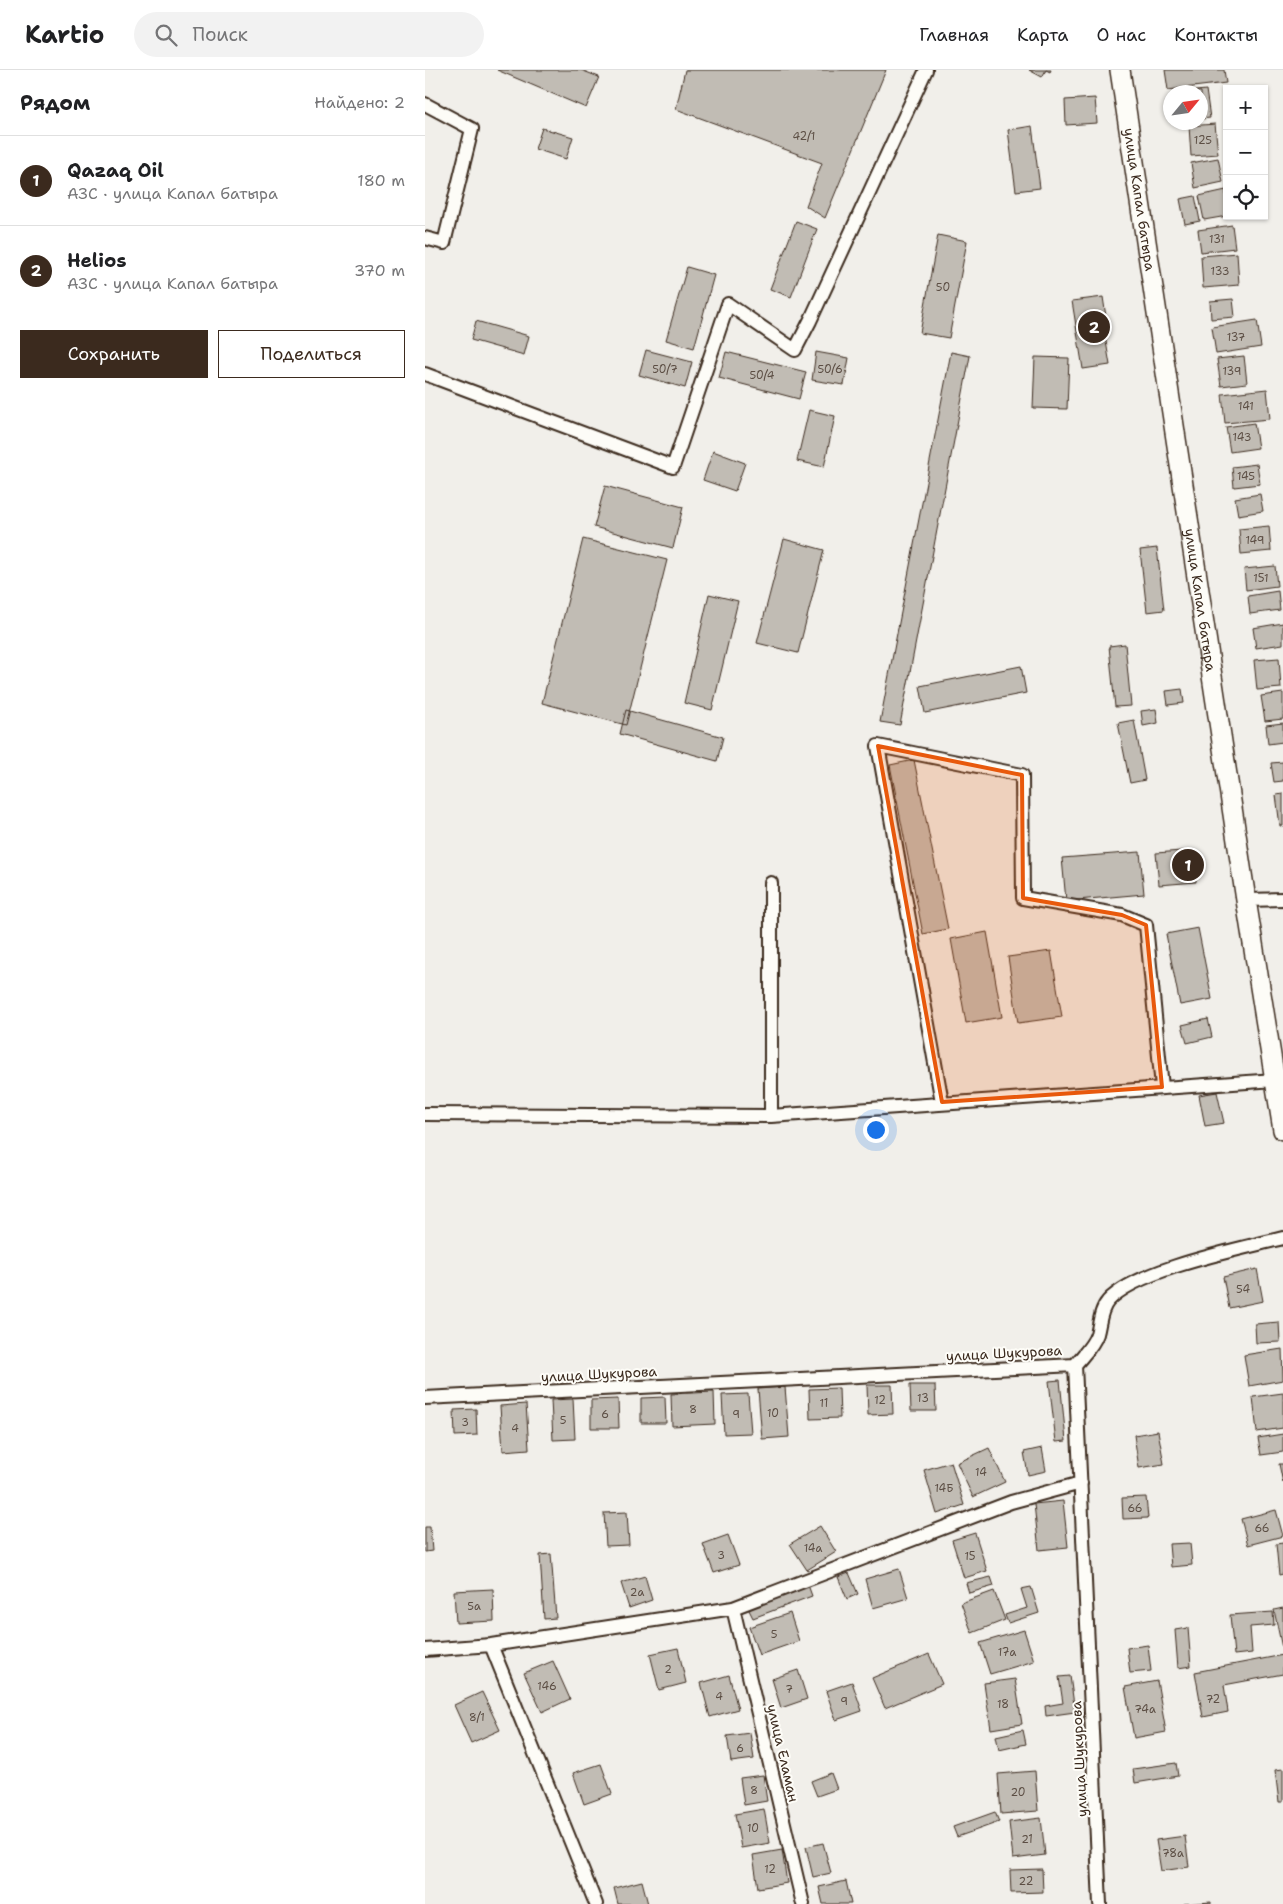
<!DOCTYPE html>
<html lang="ru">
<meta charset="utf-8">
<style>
body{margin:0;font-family:"Shantell Sans",sans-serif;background:#f2f2f2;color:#202124}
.controls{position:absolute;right:15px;top:15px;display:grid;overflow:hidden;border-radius:0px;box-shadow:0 1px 4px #0004}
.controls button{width:45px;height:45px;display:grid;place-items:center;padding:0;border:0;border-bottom:1px solid #e0e0e0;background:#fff;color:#202124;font:25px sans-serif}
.compass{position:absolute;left:738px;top:15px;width:45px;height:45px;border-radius:50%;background:#fff;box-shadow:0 1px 4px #0004;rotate:61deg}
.you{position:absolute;left:450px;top:1059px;width:18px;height:18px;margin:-12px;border:4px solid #fff;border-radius:50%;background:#1a73e8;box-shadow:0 0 0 8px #1a73e833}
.badge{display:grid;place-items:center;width:32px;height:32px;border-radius:50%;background:#3b2a1e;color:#fff;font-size:16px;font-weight:700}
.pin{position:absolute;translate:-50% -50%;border:2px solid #fff;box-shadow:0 1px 5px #0006}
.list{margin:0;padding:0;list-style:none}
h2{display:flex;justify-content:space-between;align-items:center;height:65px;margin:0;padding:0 20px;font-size:21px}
h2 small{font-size:16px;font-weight:400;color:#757577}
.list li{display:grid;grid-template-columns:32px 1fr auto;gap:15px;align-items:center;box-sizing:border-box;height:90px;padding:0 20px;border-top:1px solid #e0e0e0}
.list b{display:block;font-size:19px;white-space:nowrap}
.list p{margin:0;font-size:16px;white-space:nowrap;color:#757577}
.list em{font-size:16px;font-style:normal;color:#757577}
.actions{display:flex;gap:10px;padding:15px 20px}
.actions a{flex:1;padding:11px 0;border:1px solid #3b2a1e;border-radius:0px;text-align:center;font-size:18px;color:#3b2a1e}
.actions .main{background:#3b2a1e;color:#fff}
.icon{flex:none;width:28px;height:28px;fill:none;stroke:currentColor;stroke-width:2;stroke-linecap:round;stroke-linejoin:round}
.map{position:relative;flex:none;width:858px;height:1834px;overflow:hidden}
header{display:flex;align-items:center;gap:30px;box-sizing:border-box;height:70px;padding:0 25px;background:#fff;border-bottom:1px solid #e0e0e0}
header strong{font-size:24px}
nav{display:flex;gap:28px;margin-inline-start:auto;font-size:18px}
.search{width:350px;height:45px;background:#f2f2f2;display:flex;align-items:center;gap:12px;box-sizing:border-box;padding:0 18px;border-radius:28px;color:#757577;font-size:19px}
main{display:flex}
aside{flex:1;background:#fff}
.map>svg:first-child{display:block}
.building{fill:#c1bcb4;stroke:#3b2a1e}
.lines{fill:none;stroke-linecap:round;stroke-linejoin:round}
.minor-casing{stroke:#3b2a1e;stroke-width:16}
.secondary-casing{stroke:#3b2a1e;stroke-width:22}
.minor{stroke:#fdfcf7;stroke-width:12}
.secondary{stroke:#fdfcf7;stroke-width:19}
.marked{fill:#e8590c;fill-opacity:0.2;stroke:#e8590c;stroke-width:4;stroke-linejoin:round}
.labels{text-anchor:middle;stroke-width:4;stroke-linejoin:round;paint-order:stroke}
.number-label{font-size:11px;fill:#5c4e44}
.street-label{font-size:14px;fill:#3b2a1e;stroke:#fdfcf7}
</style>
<header>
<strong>Kartio</strong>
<div class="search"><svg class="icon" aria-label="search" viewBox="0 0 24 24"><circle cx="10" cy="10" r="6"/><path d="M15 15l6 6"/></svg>Поиск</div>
<nav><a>Главная</a><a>Карта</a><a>О нас</a><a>Контакты</a></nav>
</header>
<main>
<aside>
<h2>Рядом<small>Найдено: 2</small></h2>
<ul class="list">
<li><span class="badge">1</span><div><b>Qazaq Oil</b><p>АЗС · улица Капал батыра</p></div><em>180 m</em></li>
<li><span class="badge">2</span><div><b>Helios</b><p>АЗС · улица Капал батыра</p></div><em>370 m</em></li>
</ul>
<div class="actions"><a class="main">Сохранить</a><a>Поделиться</a></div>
</aside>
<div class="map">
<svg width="858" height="1834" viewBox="0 0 858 1834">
<rect width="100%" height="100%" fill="#f1efea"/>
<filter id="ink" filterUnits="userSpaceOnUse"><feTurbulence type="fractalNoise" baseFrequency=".02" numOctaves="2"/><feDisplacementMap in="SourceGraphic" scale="10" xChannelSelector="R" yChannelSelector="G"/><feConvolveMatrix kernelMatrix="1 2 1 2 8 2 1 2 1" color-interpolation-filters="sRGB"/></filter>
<g filter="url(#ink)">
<path class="building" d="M72,0H156L174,7L161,38Z
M260,0H461L400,148L381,136L397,93L251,39Z
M604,0H626L625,2L621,0L617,7Z
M740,0H799L801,13L743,20Z
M781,20L785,48L776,49V22H761Z
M670,28L672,53L641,55L640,30Z
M790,54L793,84L766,86L764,56Z
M607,56L615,118L591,121L583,60Z
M117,58L148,67L141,89L110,79Z
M793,88L798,112L770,118L766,93Z
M801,120L802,146L779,150L774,126Z
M770,126L775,151L760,154L755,129Z
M371,151L392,159L366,227L345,219Z
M807,155L810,178L776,182L773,160Z
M513,165L542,171L524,268L495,263Z
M812,183L814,215L778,218L776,186Z
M262,197L289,205L269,278L241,270Z
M678,227L681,247L677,248L685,295L658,299L647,231Z
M808,229L810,247L786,249L785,231Z
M832,250L836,277L791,284L787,257Z
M51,251L104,266L99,285L46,270Z
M221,280L267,292L260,318L214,305Z
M301,282L381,302L374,329L294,308Z
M391,282L424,288L419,315L387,310Z
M526,282L545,286L475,655L455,652Z
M819,286L822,313L796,316L792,289Z
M610,287L644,288L642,339L608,338Z
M842,319L845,349L800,353L797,324Z
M384,340L410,346L399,397L372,391Z
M829,353L833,378L805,382L801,357Z
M288,381L320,393L310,421L278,410Z
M832,394L835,414L809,417L807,397Z
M180,416L258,437L248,478L169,457Z
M835,424L838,441L813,445L810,428Z
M844,456L846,481L816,484L814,459Z
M158,469L242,490L201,655L117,633Z
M359,469L399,480L373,583L332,573Z
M732,478L739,540L722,542L715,480Z
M850,496L852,516L821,520L819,499Z
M853,521L855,540L825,544L823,526Z
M284,524L313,531L287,640L259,633Z
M858,553V574L831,578L828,558Z
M700,574L706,636L690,637L684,576Z
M854,588L856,618L832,620L829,590Z
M596,596L601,623L500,643L495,616Z
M757,619L759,633L743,635L741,621Z
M858,623V649L840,651L836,626Z
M731,639L733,653L718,656L716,641Z
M201,640L298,667L292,691L195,664Z
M709,650L720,710L705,713L693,653Z
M858,653V672L843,674L841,655Z
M489,690L523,859L498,864L465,695Z
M858,692V711L849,712L846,693Z
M858,724V756H855L851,725Z
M769,780L771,812L734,815L731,783Z
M715,782L719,824L641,831L637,788Z
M773,858L787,929L755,935L741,864Z
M562,862L577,947L541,953L526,869Z
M626,881L637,947L593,953L583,887Z
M783,949L787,967L762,973L757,955Z
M792,1022L799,1053L780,1056L774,1025Z
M832,1199L838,1231L804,1238L798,1207Z
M854,1252L855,1272L831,1273L830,1254Z
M857,1279L858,1310L824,1316L819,1285Z
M635,1310L641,1371L631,1372L624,1311Z
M442,1315H467L468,1344L443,1345Z
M485,1315H510L511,1341H486Z
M360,1317L364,1367L337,1369L333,1319Z
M414,1318L415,1348L385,1349L384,1319Z
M289,1322L290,1354L247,1356L246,1324Z
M858,1323V1358L832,1362L828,1327Z
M323,1324L326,1363L299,1364L297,1325Z
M240,1327L241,1353H216V1328Z
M148,1329L150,1369L128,1370L126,1330Z
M193,1329L194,1358H166V1330Z
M101,1334L104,1379L78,1381L75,1336Z
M51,1339L52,1365L30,1366L29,1340Z
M733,1361L739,1394L714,1398L709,1365Z
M858,1364V1382L836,1385L833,1368Z
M564,1378L580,1412L548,1427L532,1393Z
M617,1378L621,1401L603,1405L599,1382Z
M526,1392L539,1435L512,1444L499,1400Z
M854,1394H858V1413Z
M721,1427L723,1448L698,1449L697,1428Z
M638,1431L643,1477L614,1480L609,1434Z
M851,1440L858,1466L823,1475L816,1449Z
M202,1442L204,1475L181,1476L179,1443Z
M395,1456L411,1482L382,1500L365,1474Z
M0,1457H5L7,1481L0,1482Z
M550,1463L562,1501L539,1508L527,1470Z
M303,1465L314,1495L289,1503L278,1474Z
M765,1473L767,1495L746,1497L744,1474Z
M858,1473V1504L854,1505L851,1474Z
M126,1484L131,1548L119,1549L115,1485Z
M474,1499L483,1528L448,1538L440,1509Z
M424,1503L433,1524L422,1529L413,1507Z
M220,1506L227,1530L204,1538L196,1513Z
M566,1507L569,1516L544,1523L541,1513Z
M383,1515L387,1526L328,1548L323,1538Z
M606,1517L614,1543L583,1553L580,1545L602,1538L596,1519Z
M68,1519L69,1551L31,1553L29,1521Z
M569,1521L580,1550L547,1563L536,1533Z
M858,1538V1578H857L849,1540Z
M848,1542L849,1555L825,1557L827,1583L809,1585L805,1545Z
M365,1543L374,1571L334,1585L324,1557Z
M763,1558L766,1596L753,1598L750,1560Z
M599,1560L609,1591L565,1604L555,1573Z
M723,1575L726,1601L705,1603L702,1578Z
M253,1578L261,1613L234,1620L225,1584Z
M504,1584L517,1614L460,1638L447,1608Z
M858,1585V1604L799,1615L803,1642L778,1647L770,1602Z
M128,1591L145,1629L117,1642L99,1603Z
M373,1600L382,1629L356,1638L347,1609Z
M304,1605L313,1639L285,1647L276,1613Z
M645,1606L650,1642L621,1646L620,1636L638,1633L634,1607Z
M590,1609L597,1654L566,1659L559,1613Z
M732,1611L741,1662L709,1668L700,1617Z
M427,1612L437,1641L411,1650L401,1621Z
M57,1622L75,1660L46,1673L29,1635Z
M598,1660L601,1674L574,1680L571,1666Z
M325,1663L329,1689L306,1692L302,1666Z
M751,1693L753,1706L710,1713L708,1699Z
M176,1694L187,1724L159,1734L148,1703Z
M858,1699V1732H854L850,1700Z
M610,1701L613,1741L576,1744L573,1704Z
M406,1703L412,1719L392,1726L386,1711Z
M338,1705L342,1731L319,1735L315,1708Z
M339,1739L345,1773L316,1778L310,1744Z
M570,1742L574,1752L532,1767L528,1757Z
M616,1748L620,1785L588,1789L584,1752Z
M760,1766L764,1797L736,1801L731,1770Z
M398,1773L406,1803L388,1807L381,1777Z
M357,1780L362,1813L333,1818L328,1785Z
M617,1799L618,1822L586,1823L585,1800Z
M217,1811L223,1834H193L189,1818Z
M421,1811L426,1834H398L394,1817Z
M786,1832V1834H759Z"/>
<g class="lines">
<defs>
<path id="minor" d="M0,34L47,59L19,173L0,168
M0,304L248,397L303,234L370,280L385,251L501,0
M346,813V1046L850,1010
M821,830L858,829
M517,1032L453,676L597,705L598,828L697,845L721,855L737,1017
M0,1044L346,1046
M650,1295L675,1834
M650,1295C658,1285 668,1276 672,1264C675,1253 675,1240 683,1231C712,1199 815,1179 858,1168
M0,1328L650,1295
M308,1538L378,1834
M66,1575L171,1834
M0,1580L66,1575L308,1538L586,1432L656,1413"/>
<g id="secondary">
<path id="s1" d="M695,0L821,830L858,1060"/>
</g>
</defs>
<use href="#minor" class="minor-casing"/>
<use href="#secondary" class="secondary-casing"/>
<use href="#minor" class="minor"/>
<use href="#secondary" class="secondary"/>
</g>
</g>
<path class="marked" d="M453,676L597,705L598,828L697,845L721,855L737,1017L517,1032Z"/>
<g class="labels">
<g class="number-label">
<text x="379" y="70">42/1</text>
<text x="778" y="74">125</text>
<text x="792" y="173">131</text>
<text x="795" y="205">133</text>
<text x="518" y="221">50</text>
<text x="811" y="271">137</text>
<text x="240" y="303">50/7</text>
<text x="405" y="303">50/6</text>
<text x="807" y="305">139</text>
<text x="337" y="309">50/4</text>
<text x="821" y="340">141</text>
<text x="817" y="371">143</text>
<text x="821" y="410">145</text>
<text x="830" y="474">149</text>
<text x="836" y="512">151</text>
<text x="818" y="1223">54</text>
<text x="498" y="1332">13</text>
<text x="455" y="1334">12</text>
<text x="399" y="1337">11</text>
<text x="268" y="1343">8</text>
<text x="348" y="1347">10</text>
<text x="180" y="1348">6</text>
<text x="311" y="1348">9</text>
<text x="138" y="1354">5</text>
<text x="40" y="1356">3</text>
<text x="90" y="1362">4</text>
<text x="556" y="1406">14</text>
<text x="519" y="1422">14Б</text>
<text x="710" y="1442">66</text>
<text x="837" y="1462">66</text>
<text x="388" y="1482">14а</text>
<text x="296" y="1489">3</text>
<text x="545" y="1490">15</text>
<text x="212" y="1526">2а</text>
<text x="49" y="1540">5а</text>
<text x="349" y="1568">5</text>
<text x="582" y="1586">17а</text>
<text x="243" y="1603">2</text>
<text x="122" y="1620">146</text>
<text x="364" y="1623">7</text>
<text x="294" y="1630">4</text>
<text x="788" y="1633">72</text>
<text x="419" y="1635">9</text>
<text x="578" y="1638">18</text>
<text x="720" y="1643">74а</text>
<text x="52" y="1651">8/1</text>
<text x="315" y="1682">6</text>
<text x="329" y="1724">8</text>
<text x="593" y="1726">20</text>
<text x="328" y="1762">10</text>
<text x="602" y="1773">21</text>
<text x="748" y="1787">78а</text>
<text x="345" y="1803">12</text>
<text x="601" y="1815">22</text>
</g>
<g class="street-label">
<text dy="5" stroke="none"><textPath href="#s1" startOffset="131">улица Капал батыра</textPath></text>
<text dy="5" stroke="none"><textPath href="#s1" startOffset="536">улица Капал батыра</textPath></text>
<text transform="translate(579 1283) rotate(-3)" y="5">улица Шукурова</text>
<text transform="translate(174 1304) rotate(-3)" y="5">улица Шукурова</text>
<text transform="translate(358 1683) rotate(77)" y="5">улица Еламан</text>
<text transform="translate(654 1689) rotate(-93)" y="5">улица Шукурова</text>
</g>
</g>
</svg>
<div class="controls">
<button>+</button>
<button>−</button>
<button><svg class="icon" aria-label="locate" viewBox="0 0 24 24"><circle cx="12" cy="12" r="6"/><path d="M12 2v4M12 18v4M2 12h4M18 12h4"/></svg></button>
</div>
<svg class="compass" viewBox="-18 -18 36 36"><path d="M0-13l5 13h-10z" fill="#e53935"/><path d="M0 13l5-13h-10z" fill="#757577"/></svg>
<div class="you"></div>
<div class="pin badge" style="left:763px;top:795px">1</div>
<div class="pin badge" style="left:669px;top:257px">2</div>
</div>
</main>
